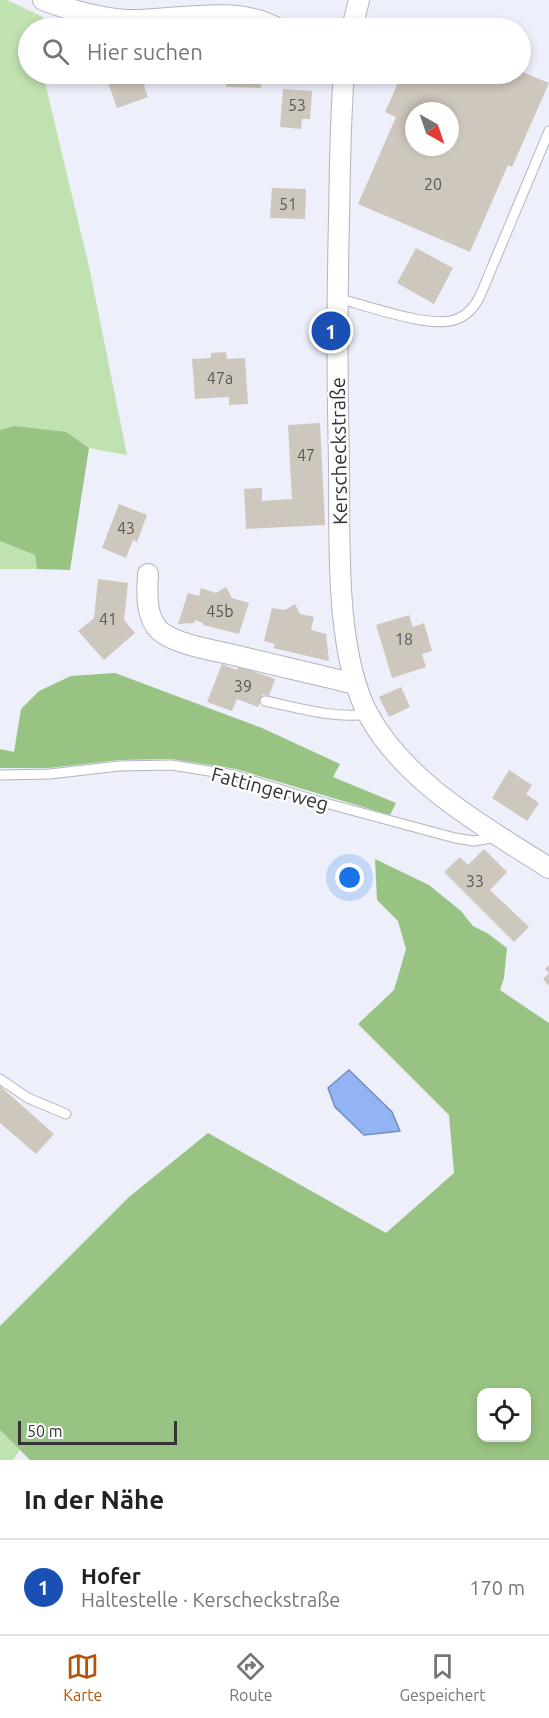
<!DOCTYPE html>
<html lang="de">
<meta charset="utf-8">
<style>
body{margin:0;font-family:Ubuntu,sans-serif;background:#f2f2f2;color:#222}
.controls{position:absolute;right:18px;bottom:18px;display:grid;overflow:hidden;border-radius:12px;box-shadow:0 3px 9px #0003}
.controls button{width:54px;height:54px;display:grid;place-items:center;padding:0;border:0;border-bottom:2px solid #e0e0e0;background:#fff;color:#222;font:30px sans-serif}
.compass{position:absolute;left:405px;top:102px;width:54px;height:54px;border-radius:50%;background:#fff;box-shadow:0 3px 9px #0003;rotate:140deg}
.scale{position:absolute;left:18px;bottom:15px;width:159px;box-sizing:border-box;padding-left:6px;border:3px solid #333338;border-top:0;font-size:16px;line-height:21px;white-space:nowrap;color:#333338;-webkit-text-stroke:4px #fff;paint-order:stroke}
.you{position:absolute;left:350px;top:878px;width:21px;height:21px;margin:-15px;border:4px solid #fff;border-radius:50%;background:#1a73e8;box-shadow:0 0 0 9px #1a73e833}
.badge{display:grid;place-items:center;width:39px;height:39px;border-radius:50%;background:#b45309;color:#fff;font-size:20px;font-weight:700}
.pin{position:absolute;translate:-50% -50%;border:3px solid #fff;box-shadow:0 2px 6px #0006}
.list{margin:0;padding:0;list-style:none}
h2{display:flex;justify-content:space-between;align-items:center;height:78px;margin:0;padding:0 24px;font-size:26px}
h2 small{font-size:20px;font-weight:400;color:#767676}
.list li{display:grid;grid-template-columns:39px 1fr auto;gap:18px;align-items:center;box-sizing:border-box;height:96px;padding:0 24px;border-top:2px solid #e0e0e0}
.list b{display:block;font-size:22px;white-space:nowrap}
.list p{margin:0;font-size:20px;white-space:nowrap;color:#767676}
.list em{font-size:20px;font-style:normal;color:#767676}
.icon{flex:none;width:33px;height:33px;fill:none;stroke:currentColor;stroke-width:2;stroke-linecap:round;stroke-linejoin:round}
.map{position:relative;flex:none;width:549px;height:1460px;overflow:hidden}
.search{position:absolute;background:#fff;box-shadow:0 3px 9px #0003;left:18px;right:18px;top:18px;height:66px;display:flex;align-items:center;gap:15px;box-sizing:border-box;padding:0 21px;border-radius:33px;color:#767676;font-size:22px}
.sheet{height:174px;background:#fff}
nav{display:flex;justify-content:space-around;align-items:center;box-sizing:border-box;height:84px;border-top:2px solid #e0e0e0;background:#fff;font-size:16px;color:#767676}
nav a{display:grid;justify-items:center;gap:3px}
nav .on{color:#b45309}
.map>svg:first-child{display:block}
.green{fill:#c0e1b0}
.forest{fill:#98c382;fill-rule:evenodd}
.water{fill:#92b4f5;stroke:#768dbc;stroke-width:1.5}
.building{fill:#cec7bd;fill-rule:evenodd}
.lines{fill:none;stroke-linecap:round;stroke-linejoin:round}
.service-casing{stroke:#b2b4bf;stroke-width:11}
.minor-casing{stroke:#b2b4bf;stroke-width:22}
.service{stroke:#fff;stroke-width:9}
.minor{stroke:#fff;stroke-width:20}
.labels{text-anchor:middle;stroke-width:4.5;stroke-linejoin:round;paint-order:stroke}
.number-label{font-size:16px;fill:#5a5859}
.street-label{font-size:20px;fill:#333338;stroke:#fff}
</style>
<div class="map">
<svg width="549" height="1460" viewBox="0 0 549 1460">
<rect width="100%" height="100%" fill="#edeffb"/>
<path class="green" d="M0,0H7L43,17L39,28H28V74H43L90,271L127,455L89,448L84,444L14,426L0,430Z
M0,541L35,555L37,569H0Z
M0,1430L20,1450L13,1460H0Z"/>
<path class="forest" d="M14,426L66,432L89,448L70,570L37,569L35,555L0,541V430Z
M115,673L262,728L340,764L333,777L396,803L390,815L236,769L171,759L119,760L49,768H0V749L14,752L21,709L39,691L71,676Z
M375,859L429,885L461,911L473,926L487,933L507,948L504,978L500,990L549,1023V1460H30L0,1430V1326L129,1197L208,1133L386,1233L454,1173L449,1115L358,1024L394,990L406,949L398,921L377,900ZM526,1392V1438H482V1392Z"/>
<path class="water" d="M349,1070L392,1112L400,1131L364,1135L335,1107L328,1088Z"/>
<path class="building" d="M520,71L549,83L512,167L508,165L470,252L358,204L396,117L385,112L402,74H520ZM414,111H450V147H414Z
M105,74H140L148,97L117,108Z
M227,74H261V88L226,87Z
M283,89L312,91L310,119H302L301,129L280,127Z
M272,188L306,189L305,219L270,218Z
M416,248L453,268L434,304L397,283Z
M226,352L227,359L245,358L248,404L229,405V397L195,399L192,359L211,358V353Z
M320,423L325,525L246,529L244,489L262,488V501L292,499L288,425Z
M119,504L147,515L137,542L133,540L126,558L102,548Z
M98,579L128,583L124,620L135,633L104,660L78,631L94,618Z
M226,587L232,598L249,603L239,634L203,625V623L195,620L194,623L178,624L188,593L199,596L201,588L216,593Z
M295,604L300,614L314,617L311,630L326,634L329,661L273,648L275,644L264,641L272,608L285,610Z
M409,615L413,627L424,623L432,651L422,654L426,667L392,678L376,625Z
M222,664L237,670L239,666L275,679L269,696L263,694L258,707L237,699L232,711L207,702Z
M401,687L410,707L389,717L379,697Z
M509,770L532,785L526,794L539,803L527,821L492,798Z
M484,849L507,872L490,890L529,927L514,942L444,872L460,857L468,865Z
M549,965V986L543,979L549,973L545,969Z
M0,1086L54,1134L36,1154L0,1123Z"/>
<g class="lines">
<defs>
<path id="service" d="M337,298C365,305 433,330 457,319C468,315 475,306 480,296L549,131
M265,701C299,708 333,719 368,714
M0,775L50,774L119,766L171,765L234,775L314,800L455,838L474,841L497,837
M0,1079L28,1098L66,1114"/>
<path id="minor" d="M43,0C70,10 97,18 127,20C173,21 236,4 277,28
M352,28L359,0
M344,74C340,122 340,170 339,219C337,300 337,382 339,463C340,536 334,650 368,714C405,783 485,827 549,868
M148,574C147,592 145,617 160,631C177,645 213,650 234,655C274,665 315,674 355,684"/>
</defs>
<use href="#service" class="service-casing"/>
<use href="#minor" class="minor-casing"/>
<use href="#service" class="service"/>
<use href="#minor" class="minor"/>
</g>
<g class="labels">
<g class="number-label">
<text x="297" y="111">53</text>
<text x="433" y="190">20</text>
<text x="288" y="210">51</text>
<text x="220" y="384">47a</text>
<text x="306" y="461">47</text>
<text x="126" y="534">43</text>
<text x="220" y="617">45b</text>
<text x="108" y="625">41</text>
<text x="404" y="645">18</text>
<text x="243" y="692">39</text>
<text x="475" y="887">33</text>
</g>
<g class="street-label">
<text transform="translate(339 451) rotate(-91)" y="7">Kerscheckstraße</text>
<text transform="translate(270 789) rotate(15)" y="7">Fattingerweg</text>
</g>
</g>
</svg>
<div class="controls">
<button><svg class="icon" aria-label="locate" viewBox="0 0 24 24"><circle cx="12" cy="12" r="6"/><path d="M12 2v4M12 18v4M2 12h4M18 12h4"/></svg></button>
</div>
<svg class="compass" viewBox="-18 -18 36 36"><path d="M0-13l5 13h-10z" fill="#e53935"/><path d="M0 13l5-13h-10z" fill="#767676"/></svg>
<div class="scale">50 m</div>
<div class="you"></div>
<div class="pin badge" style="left:331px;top:331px;background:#1a4fb4">1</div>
<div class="search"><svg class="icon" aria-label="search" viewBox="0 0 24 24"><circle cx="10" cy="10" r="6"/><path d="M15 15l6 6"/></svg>Hier suchen</div>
</div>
<section class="sheet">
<h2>In der Nähe<small></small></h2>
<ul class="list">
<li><span class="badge" style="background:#1a4fb4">1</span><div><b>Hofer</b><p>Haltestelle · Kerscheckstraße</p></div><em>170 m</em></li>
</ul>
</section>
<nav>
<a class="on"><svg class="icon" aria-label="map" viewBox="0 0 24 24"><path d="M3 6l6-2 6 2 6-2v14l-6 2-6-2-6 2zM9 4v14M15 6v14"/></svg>Karte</a>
<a><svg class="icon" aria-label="directions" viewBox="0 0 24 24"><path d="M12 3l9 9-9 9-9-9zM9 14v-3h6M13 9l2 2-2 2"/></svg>Route</a>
<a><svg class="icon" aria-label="saved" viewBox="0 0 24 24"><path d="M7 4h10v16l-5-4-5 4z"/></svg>Gespeichert</a>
</nav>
